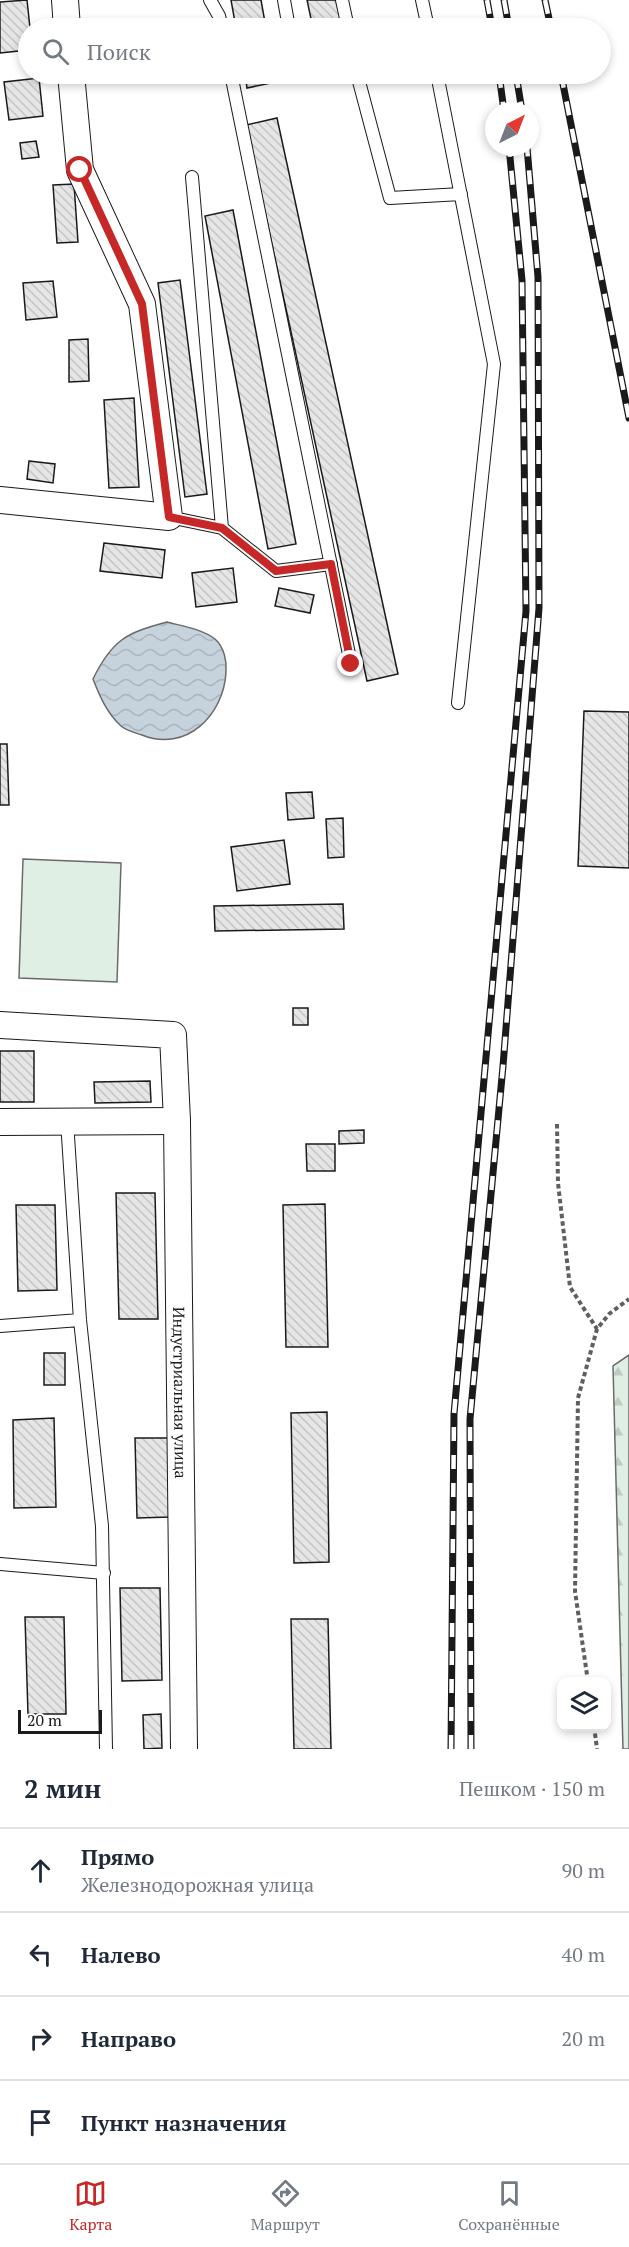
<!DOCTYPE html>
<html lang="ru">
<meta charset="utf-8">
<style>
body{margin:0;font-family:"PT Serif",serif;background:#f2f2f3;color:#1f2937}
.controls{position:absolute;right:18px;bottom:18px;display:grid;overflow:hidden;border-radius:12px;box-shadow:0 3px 9px #0003}
.controls button{width:54px;height:54px;display:grid;place-items:center;padding:0;border:0;border-bottom:2px solid #e0e1e3;background:#fff;color:#1f2937;font:30px sans-serif}
.compass{position:absolute;left:485px;top:102px;width:54px;height:54px;border-radius:50%;background:#fff;box-shadow:0 3px 9px #0003;rotate:42deg}
.scale{position:absolute;left:18px;bottom:15px;width:84px;box-sizing:border-box;padding-left:6px;border:3px solid #1a1a1a;border-top:0;font-size:16px;line-height:21px;white-space:nowrap;color:#1a1a1a;-webkit-text-stroke:4px #fff;paint-order:stroke}
.stop{position:absolute;width:18px;height:18px;margin:-14px;border:4px solid #c62828;border-radius:50%;background:#fff}
.stop.end{background:#c62828;border-color:#fff;box-shadow:0 2px 6px #0008}
.list{margin:0;padding:0;list-style:none}
h2{display:flex;justify-content:space-between;align-items:center;height:78px;margin:0;padding:0 24px;font-size:26px}
h2 small{font-size:20px;font-weight:400;color:#747a83}
.list li{display:grid;grid-template-columns:39px 1fr auto;gap:18px;align-items:center;box-sizing:border-box;height:84px;padding:0 24px;border-top:2px solid #e0e1e3}
.list b{display:block;font-size:22px;white-space:nowrap}
.list p{margin:0;font-size:20px;white-space:nowrap;color:#747a83}
.list em{font-size:20px;font-style:normal;color:#747a83}
.icon{flex:none;width:33px;height:33px;fill:none;stroke:currentColor;stroke-width:2;stroke-linecap:round;stroke-linejoin:round}
.map{position:relative;flex:none;width:629px;height:1749px;overflow:hidden}
.search{position:absolute;background:#fff;box-shadow:0 3px 9px #0003;left:18px;right:18px;top:18px;height:66px;display:flex;align-items:center;gap:15px;box-sizing:border-box;padding:0 21px;border-radius:33px;color:#747a83;font-size:22px}
.sheet{height:414px;background:#fff}
nav{display:flex;justify-content:space-around;align-items:center;box-sizing:border-box;height:84px;border-top:2px solid #e0e1e3;background:#fff;font-size:16px;color:#747a83}
nav a{display:grid;justify-items:center;gap:3px}
nav .on{color:#c62828}
.map>svg:first-child{display:block}
.forest{fill:url(#forest-firs);stroke:#6a6a6a;stroke-width:1.5}
.pitch{fill:#e0efe3;stroke:#6a6a6a;stroke-width:1.5}
.water{fill:url(#water-waves);stroke:#6a6a6a;stroke-width:1.5}
.building{fill:url(#building-back-hatch);stroke:#1a1a1a;stroke-width:1.5}
.lines{fill:none;stroke-linecap:round;stroke-linejoin:round}
.lane-casing{stroke:#1a1a1a;stroke-width:14}
.street-casing{stroke:#1a1a1a;stroke-width:28}
.path{stroke:#5f5f5f;stroke-width:4;stroke-dasharray:4.5 3;stroke-linecap:butt}
.lane{stroke:#fff;stroke-width:12}
.street{stroke:#fff;stroke-width:26}
.rail-casing{stroke:#1a1a1a;stroke-width:7}
.rail{stroke:#fff;stroke-width:4.5;stroke-dasharray:14;stroke-linecap:butt}
.route{stroke:#c62828;stroke-width:8}
.labels{text-anchor:middle;stroke-width:4.5;stroke-linejoin:round;paint-order:stroke}
.street-label{font-size:16px;fill:#1a1a1a;stroke:#fff}
</style>
<div class="map">
<svg width="629" height="1749" viewBox="0 0 629 1749">
<defs>
<pattern id="forest-firs" width="22" height="20" patternUnits="userSpaceOnUse" patternTransform="scale(1.5)"><rect width="22" height="20" fill="#e0efe3"/><path d="M5 1l3.5 6h-7zM16 11l3.5 6h-7z" fill="#c0ccc2"/></pattern>
<pattern id="water-waves" width="16" height="10" patternUnits="userSpaceOnUse" patternTransform="scale(1.5)"><rect width="16" height="10" fill="#c6d2dc"/><path d="M0 5q4-4 8 0t8 0" fill="none" stroke="#aab4bc"/></pattern>
<pattern id="building-back-hatch" width="6" height="6" patternUnits="userSpaceOnUse" patternTransform="scale(1.5)"><rect width="6" height="6" fill="#e6e6e6"/><path d="M-1 5l2 2M0 0l6 6M5-1l2 2" fill="none" stroke="#c5c5c5"/></pattern>
</defs>
<rect width="100%" height="100%" fill="#fff"/>
<path class="forest" d="M629,1355V1749H623L613,1366Z"/>
<path class="pitch" d="M23,859L121,863L117,982L19,978Z"/>
<path class="water" d="M167,622C182,626 202,629 215,639C224,647 227,661 226,672C224,715 186,753 142,735C136,733 127,731 121,726C107,713 100,697 93,679C112,640 126,633 167,622Z"/>
<path class="building" d="M27,0L30,28L28,50L0,53V2Z
M231,0H261L266,28H236Z
M307,0H338L344,28H313Z
M245,74H275L276,82L247,88Z
M39,78L43,116L9,120L4,82Z
M277,118L398,674L367,681L246,125Z
M36,141L39,157L22,159L20,143Z
M74,184L78,242L57,243L53,185Z
M233,210L296,544L268,549L205,216Z
M180,280L207,494L185,497L158,283Z
M53,281L57,317L26,320L23,283Z
M88,339L89,381L69,382V340Z
M134,398L139,487L109,488L104,400Z
M29,461L55,464L53,483L27,479Z
M104,543L165,550L162,578L100,571Z
M233,568L237,602L196,607L192,573Z
M279,588L314,595L310,613L275,606Z
M584,711L629,712V868L578,866Z
M0,744H7L9,805H0Z
M312,792L314,818L288,820L286,793Z
M343,818L344,857L328,858L326,819Z
M284,840L290,884L237,891L231,847Z
M343,904L344,929L215,931L214,906Z
M293,1008H308V1025H293Z
M0,1051H34V1102H0Z
M150,1081L151,1102L95,1103L94,1082Z
M364,1130V1143L339,1144V1131Z
M306,1144H335V1171H307Z
M116,1193H155L158,1319H119Z
M325,1204L328,1347H286L283,1205Z
M16,1205H55L57,1290L18,1291Z
M44,1353H65V1385H44Z
M327,1412L329,1562L294,1563L291,1413Z
M54,1418L56,1507L14,1508L13,1420Z
M135,1438H168L170,1517L137,1518Z
M120,1588H160L162,1680L122,1681Z
M25,1617H64L66,1714H28Z
M291,1619H328L331,1749H294Z
M161,1714L162,1748L144,1749L143,1715Z"/>
<g class="lines">
<defs>
<path id="lane" d="M210,0L219,16L222,28
M284,0L289,28
M342,0L348,28
M422,0L428,28
M231,74L351,664
M357,74L390,198L461,194
M437,74L494,364L458,703
M192,177L222,528
M169,517L222,528L276,571L331,564
M67,1121L80,1320L102,1526L106,1749
M0,1326L80,1320
M0,1564L104,1573"/>
<g id="street">
<path d="M65,0L67,28"/>
<path d="M0,500L169,517L142,304L80,170L71,74"/>
<path id="s1" d="M0,1025L173,1035L177,1121L184,1749"/>
<path d="M0,1122L177,1121"/>
</g>
</defs>
<use href="#lane" class="lane-casing"/>
<use href="#street" class="street-casing"/>
<path class="path" d="M557,1124L558,1183L570,1287L597,1329
M588,1682L575,1591L578,1398L597,1329L609,1314L629,1299
M594,1726L597,1749"/>
<use href="#lane" class="lane"/>
<use href="#street" class="street"/>
<defs>
<path id="rail" d="M487,0L492,28
M504,0L509,28
M545,0L551,28
M499,74L504,111
M516,74L522,111
M561,74L629,418
M451,1749L454,1414L526,611L522,280L509,147
M471,1749L470,1419L503,1066L539,608L538,277L527,147"/>
</defs>
<use href="#rail" class="rail-casing"/>
<use href="#rail" class="rail"/>
</g>
<g class="lines">
<path class="route" d="M80,170L142,304L169,517L222,528L276,571L331,564L351,664"/>
</g>
<g class="labels">
<g class="street-label">
<text dy="6" stroke="none"><textPath href="#s1" startOffset="531">Индустриальная улица</textPath></text>
</g>
</g>
</svg>
<div class="controls">
<button><svg class="icon" aria-label="layers" viewBox="0 0 24 24"><path d="M12 4l9 5-9 5-9-5zM3 14l9 5 9-5"/></svg></button>
</div>
<svg class="compass" viewBox="-18 -18 36 36"><path d="M0-13l5 13h-10z" fill="#e53935"/><path d="M0 13l5-13h-10z" fill="#747a83"/></svg>
<div class="scale">20 m</div>
<div class="stop" style="left:80px;top:170px"></div>
<div class="stop end" style="left:351px;top:664px"></div>
<div class="search"><svg class="icon" aria-label="search" viewBox="0 0 24 24"><circle cx="10" cy="10" r="6"/><path d="M15 15l6 6"/></svg>Поиск</div>
</div>
<section class="sheet">
<h2>2 мин<small>Пешком · 150 m</small></h2>
<ul class="list">
<li><svg class="icon" aria-label="ahead" viewBox="0 0 24 24"><path d="M12 20V5M6 11l6-6 6 6"/></svg><div><b>Прямо</b><p>Железнодорожная улица</p></div><em>90 m</em></li>
<li><svg class="icon" aria-label="left" viewBox="0 0 24 24"><path d="M17 20v-9H6M10 6l-5 5 5 5"/></svg><div><b>Налево</b></div><em>40 m</em></li>
<li><svg class="icon" aria-label="right" viewBox="0 0 24 24"><path d="M7 20v-9h11M14 6l5 5-5 5"/></svg><div><b>Направо</b></div><em>20 m</em></li>
<li><svg class="icon" aria-label="arrive" viewBox="0 0 24 24"><path d="M6 21V4h12l-3 4 3 4H6"/></svg><div><b>Пункт назначения</b></div></li>
</ul>
</section>
<nav>
<a class="on"><svg class="icon" aria-label="map" viewBox="0 0 24 24"><path d="M3 6l6-2 6 2 6-2v14l-6 2-6-2-6 2zM9 4v14M15 6v14"/></svg>Карта</a>
<a><svg class="icon" aria-label="directions" viewBox="0 0 24 24"><path d="M12 3l9 9-9 9-9-9zM9 14v-3h6M13 9l2 2-2 2"/></svg>Маршрут</a>
<a><svg class="icon" aria-label="saved" viewBox="0 0 24 24"><path d="M7 4h10v16l-5-4-5 4z"/></svg>Сохранённые</a>
</nav>
